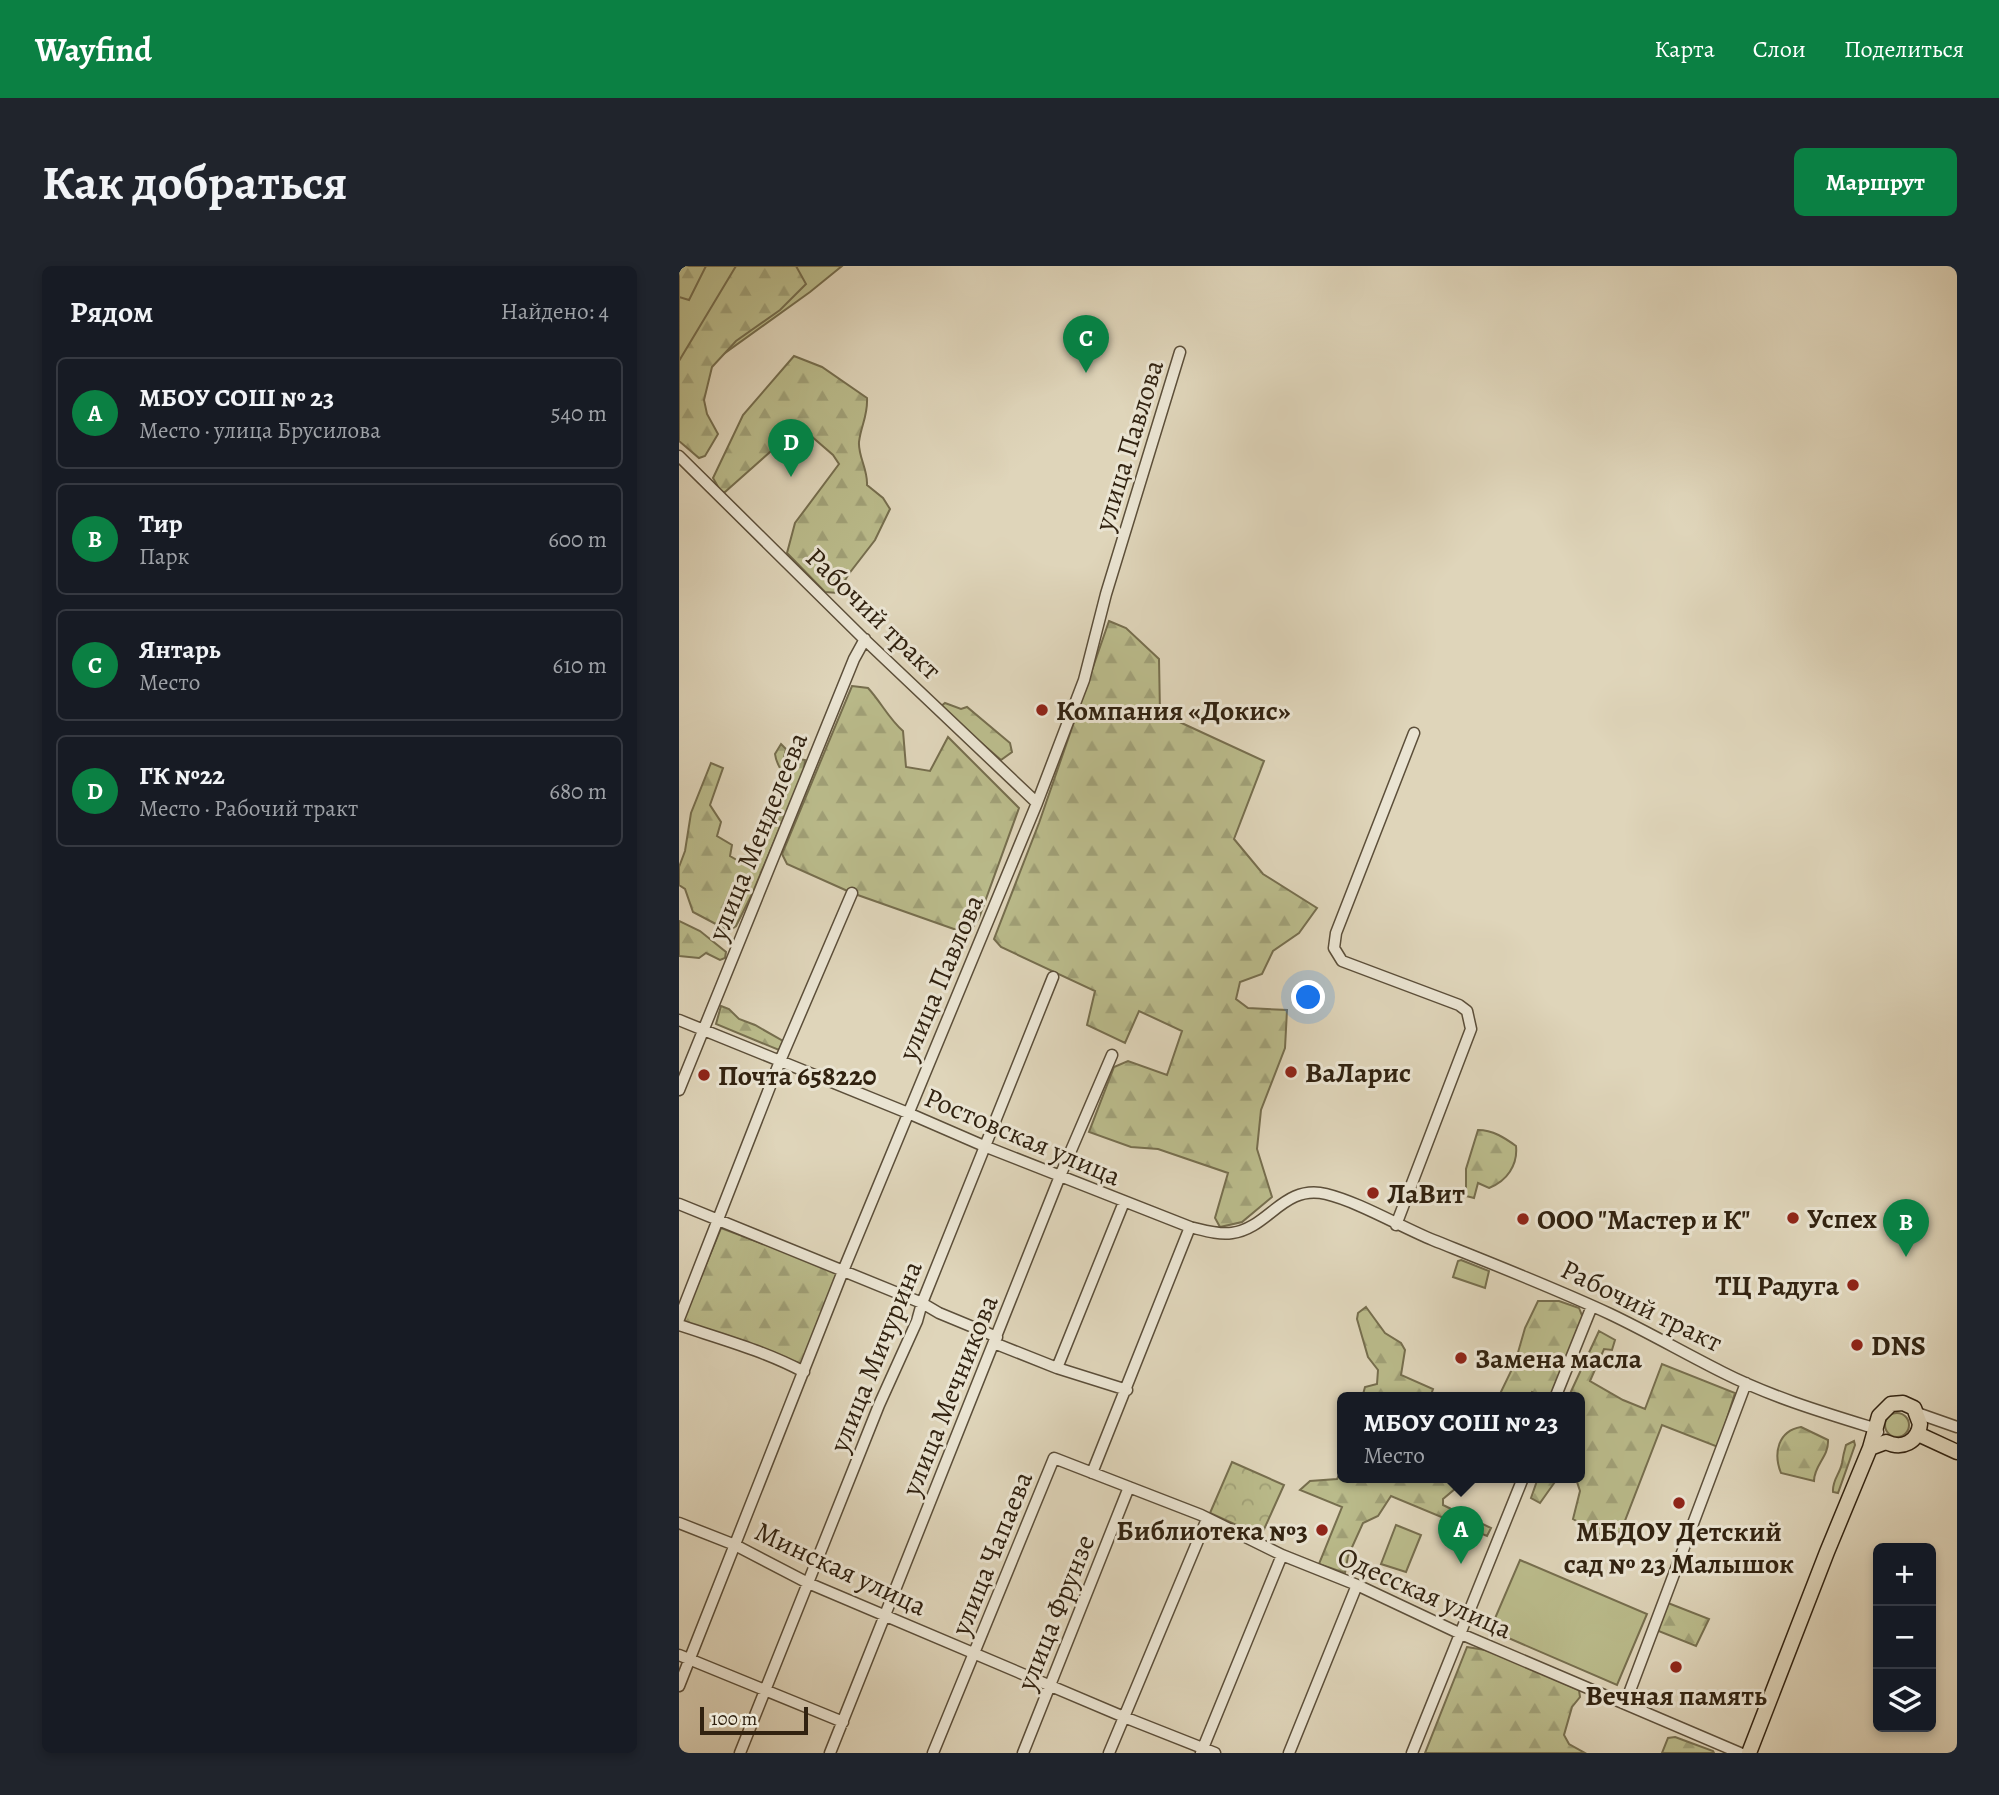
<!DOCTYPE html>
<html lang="ru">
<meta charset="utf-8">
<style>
body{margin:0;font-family:Alegreya,serif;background:#20242c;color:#f1f3f6}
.controls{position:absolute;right:21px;bottom:21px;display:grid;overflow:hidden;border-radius:10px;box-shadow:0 4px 10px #0003}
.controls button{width:63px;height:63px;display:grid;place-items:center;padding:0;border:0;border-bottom:2px solid #363941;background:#171b24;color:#f1f3f6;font:35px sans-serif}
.scale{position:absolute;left:21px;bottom:18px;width:108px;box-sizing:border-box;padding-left:7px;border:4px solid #312210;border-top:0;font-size:19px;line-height:24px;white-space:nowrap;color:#312210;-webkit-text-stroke:5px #eae4d2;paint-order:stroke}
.you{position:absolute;left:630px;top:732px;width:24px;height:24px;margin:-18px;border:5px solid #fff;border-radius:50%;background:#1a73e8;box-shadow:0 0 0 10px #1a73e833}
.badge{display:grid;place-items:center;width:46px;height:46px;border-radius:50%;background:#0b8043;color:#fff;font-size:23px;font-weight:700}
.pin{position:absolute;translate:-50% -58px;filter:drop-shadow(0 2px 4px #0008)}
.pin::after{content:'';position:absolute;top:37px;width:24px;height:21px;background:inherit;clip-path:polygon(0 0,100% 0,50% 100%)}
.popup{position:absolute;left:658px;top:1126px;width:248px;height:91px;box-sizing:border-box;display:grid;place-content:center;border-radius:10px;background:#171b24;filter:drop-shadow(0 2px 5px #0005);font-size:23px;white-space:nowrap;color:#9ea1a6}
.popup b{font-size:26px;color:#f1f3f6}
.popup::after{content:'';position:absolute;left:50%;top:100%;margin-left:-14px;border:14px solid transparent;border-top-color:#171b24}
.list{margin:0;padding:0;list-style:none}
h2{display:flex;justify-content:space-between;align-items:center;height:91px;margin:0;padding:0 28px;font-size:30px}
h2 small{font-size:23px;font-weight:400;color:#9ea1a6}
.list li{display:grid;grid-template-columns:46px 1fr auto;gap:21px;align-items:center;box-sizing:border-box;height:112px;margin:0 14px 14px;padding:0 14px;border:2px solid #363941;border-radius:10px}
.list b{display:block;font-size:26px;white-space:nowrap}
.list p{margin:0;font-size:23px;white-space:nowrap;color:#9ea1a6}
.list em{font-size:23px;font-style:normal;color:#9ea1a6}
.icon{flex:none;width:38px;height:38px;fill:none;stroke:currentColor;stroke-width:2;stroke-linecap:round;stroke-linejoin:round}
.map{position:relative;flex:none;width:1278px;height:1487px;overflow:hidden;border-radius:10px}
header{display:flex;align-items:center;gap:42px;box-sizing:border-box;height:98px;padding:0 35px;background:#0b8043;color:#fff}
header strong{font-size:33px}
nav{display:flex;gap:38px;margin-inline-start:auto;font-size:24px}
.intro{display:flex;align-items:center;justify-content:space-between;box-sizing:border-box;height:168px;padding:0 42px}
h1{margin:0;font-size:49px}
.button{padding:18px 32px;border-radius:10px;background:#0b8043;color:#fff;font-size:24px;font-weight:700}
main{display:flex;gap:42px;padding:0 42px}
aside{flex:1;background:#171b24;border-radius:10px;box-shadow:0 4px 10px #0003}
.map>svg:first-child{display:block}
.grass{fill:#babb8b;stroke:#766e4e;stroke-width:2}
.forest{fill:url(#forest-firs);stroke:#766e4e;stroke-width:2}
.park{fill:url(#park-crowns);stroke:#766e4e;stroke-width:2}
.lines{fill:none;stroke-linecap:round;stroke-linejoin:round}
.minor-casing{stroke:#5c4f3a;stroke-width:13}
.major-casing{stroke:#312210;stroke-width:17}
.minor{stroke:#eae4d2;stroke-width:10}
.major{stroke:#dfd5ba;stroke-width:14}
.poi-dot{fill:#8f2418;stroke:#eae4d2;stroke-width:2.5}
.labels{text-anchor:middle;stroke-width:6;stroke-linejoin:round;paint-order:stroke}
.street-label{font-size:28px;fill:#312210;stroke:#eae4d2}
.poi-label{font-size:28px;font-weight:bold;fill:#312210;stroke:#eae4d2;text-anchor:start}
</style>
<header>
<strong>Wayfind</strong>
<nav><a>Карта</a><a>Слои</a><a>Поделиться</a></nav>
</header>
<div class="intro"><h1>Как добраться</h1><a class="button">Маршрут</a></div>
<main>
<aside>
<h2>Рядом<small>Найдено: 4</small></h2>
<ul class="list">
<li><span class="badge">A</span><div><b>МБОУ СОШ № 23</b><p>Место · улица Брусилова</p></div><em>540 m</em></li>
<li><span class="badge">B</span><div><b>Тир</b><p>Парк</p></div><em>600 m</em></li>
<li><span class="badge">C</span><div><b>Янтарь</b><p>Место</p></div><em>610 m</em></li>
<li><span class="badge">D</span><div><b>ГК №22</b><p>Место · Рабочий тракт</p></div><em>680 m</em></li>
</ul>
</aside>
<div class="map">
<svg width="1278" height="1487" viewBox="0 0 1278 1487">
<defs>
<pattern id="forest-firs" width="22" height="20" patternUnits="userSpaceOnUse" patternTransform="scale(1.75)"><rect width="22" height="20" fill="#babb8b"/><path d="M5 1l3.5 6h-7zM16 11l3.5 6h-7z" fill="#a0a077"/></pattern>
<pattern id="park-crowns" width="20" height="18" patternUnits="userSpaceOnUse" patternTransform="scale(1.75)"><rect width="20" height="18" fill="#babb8b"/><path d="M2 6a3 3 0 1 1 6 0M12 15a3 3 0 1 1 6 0" fill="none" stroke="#a0a077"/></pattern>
</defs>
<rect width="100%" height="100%" fill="#dfd5ba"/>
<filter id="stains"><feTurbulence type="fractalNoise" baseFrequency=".00286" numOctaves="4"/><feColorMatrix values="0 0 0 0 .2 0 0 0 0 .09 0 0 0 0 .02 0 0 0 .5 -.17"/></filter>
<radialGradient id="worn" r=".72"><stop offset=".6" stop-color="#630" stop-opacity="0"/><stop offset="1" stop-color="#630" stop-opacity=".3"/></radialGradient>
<path class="grass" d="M0,0H163L131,26L0,120Z
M782,994L810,1005L806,1022L774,1011L779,995Z
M1206 1159a12 12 0 1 1 24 0a12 12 0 1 1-24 0Z
M717,1259L742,1269L727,1306L702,1298Z
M841,1294L968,1348L938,1419L811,1364Z"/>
<path class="forest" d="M0,0H27L10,34L0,31Z
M57,0H117L127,18L101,44L57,75L33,101L25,134L28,148L39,168L26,190L20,192L0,175V95Z
M115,90L143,101L188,132C189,150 182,159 180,176C179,190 189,204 188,219L204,232L211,243L196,274L169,309L159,327L146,326L108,287L116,257L160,198L154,189L124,163L118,162L46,226H42L34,212L64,149Z
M430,355L447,362L480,393L481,447L585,495L555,573L584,608L638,642L620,667L594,685L583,708L561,716L557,733L569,742L608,744L606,782L582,844L578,883L593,931L563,956L541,961L536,952L549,907L479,883L452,881L410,866L435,801L449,795L488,809L503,765L460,745L446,777L408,759L416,725L322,681L315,673L360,557Z
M173,420L189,422C202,436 210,453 224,465L227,501L251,505L269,471L340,542L300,652L289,668L173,627L108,598L103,588Z
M266,437L282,443L288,441L331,477L333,486L322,494L261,441Z
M102,478L107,483L105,492L113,496L121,493L126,494L125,504L74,626L57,660L50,665L14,646L6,623L0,619V601L6,585L12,547L32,497L44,502L31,539L42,556L38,570L53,579L51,590L63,597H71C77,577 84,557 98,541L96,528C115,510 98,506 96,488Z
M0,655L21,665L47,686L46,692L41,694L27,687L20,692L0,690Z
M42,740L50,743L60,753L76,759L104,775L100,784L37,758Z
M799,864C814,864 826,872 837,880C839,899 828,915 810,922L799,917L795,932L787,930V903Z
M42,962L159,1006L123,1098L3,1057Z
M859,1035H880L900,1042L904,1052L872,1132H865L853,1126L850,1132H819L836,1097L846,1062Z
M687,1041L706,1067L722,1077L726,1084L722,1109L754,1123L751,1132H683L686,1121L698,1118L699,1104L689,1091L678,1053L679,1047Z
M920,1065L936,1074L933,1084L925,1083L911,1115L944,1134L966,1143L983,1098L1056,1127L1039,1181L983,1159L942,1265L930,1273L894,1253L901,1225L898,1216L878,1213L861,1237L852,1232L859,1212H901V1132H889Z
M1122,1161L1149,1174C1150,1191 1135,1199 1135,1215L1102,1207C1094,1187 1099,1165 1122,1161Z
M1175,1175L1176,1179L1159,1227L1154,1226C1153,1214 1161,1208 1163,1197C1164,1190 1165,1186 1167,1179Z
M663,1204V1212H782L777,1222L764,1233V1239L812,1262L808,1270L712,1230L699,1250L684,1257L669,1290L666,1307L640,1298L663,1241L621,1224L631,1215L658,1213Z
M989,1337L1030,1353L1017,1380L977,1364Z
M788,1381L812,1385L900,1424L901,1431L893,1441L885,1469L890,1478L906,1487H746Z
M996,1471L1034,1485L1035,1487H983L989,1472Z"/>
<path class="park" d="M553,1196L605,1219L582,1270L531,1247Z"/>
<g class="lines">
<defs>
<path id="minor" d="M0,190L184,372L358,537
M0,754L229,847L305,880L511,961C524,964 539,969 553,967C590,962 604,918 647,928C680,936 722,961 754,974C814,998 873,1021 931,1048C969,1066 1005,1087 1043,1106C1092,1131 1146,1147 1198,1163L1199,1166
M0,824L175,393L186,373
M0,938L243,1037L260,1047L318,1071
M717,959L792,763L788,745L780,739L663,695L655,682L657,667L735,467
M0,1053L101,795L173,627
M0,1059C42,1073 86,1085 125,1106
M315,1077L378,1102L448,1124
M378,1102L445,936
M876,1132L913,1040
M1238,1147L1278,1161
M413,1207L511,961
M0,1257L56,1279L129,1317L445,1451L536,1487
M0,1389L164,1456
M0,1420L164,1005L358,537L405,414L427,328L501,86
M946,1438L1067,1117
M61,1487L200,1139L238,1055L243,1037L374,711
M151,1487L381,910L433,789
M254,1487L375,1192L522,1249L603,1289L678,1319L782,1368L1061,1487
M344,1487L450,1221
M430,1487L528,1253
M522,1487L603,1289
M610,1487L678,1319
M733,1487L844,1212"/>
<path id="major" d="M1239,1168L1278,1186
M1070,1487L1148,1286L1191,1182L1200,1150L1212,1138L1224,1137L1235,1142L1241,1158C1239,1176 1223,1184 1207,1176L1191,1182"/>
</defs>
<use href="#minor" class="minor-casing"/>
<use href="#major" class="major-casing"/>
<use href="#minor" class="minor"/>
<use href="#major" class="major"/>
</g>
<g class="poi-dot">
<circle cx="363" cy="444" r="7"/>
<circle cx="612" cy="806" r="7"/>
<circle cx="25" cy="809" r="7"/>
<circle cx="694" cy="927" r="7"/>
<circle cx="1114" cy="952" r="7"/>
<circle cx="844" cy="953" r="7"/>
<circle cx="1174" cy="1019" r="7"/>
<circle cx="1178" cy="1079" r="7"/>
<circle cx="782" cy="1092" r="7"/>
<circle cx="1000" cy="1237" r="7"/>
<circle cx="643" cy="1264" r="7"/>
<circle cx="997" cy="1401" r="7"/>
</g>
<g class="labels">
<g class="street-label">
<text transform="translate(449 179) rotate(-73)" y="10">улица Павлова</text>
<text transform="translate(195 347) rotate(44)" y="10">Рабочий тракт</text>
<text transform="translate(78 570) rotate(-68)" y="10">улица Менделеева</text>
<text transform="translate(261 711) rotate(-67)" y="10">улица Павлова</text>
<text transform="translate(344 870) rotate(23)" y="10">Ростовская улица</text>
<text transform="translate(963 1039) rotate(26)" y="10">Рабочий тракт</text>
<text transform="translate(196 1090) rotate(-68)" y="10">улица Мичурина</text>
<text transform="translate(270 1129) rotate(-68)" y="10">улица Мечникова</text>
<text transform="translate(312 1287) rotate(-68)" y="10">улица Чапаева</text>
<text transform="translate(162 1302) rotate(25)" y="10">Минская улица</text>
<text transform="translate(746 1326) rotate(24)" y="10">Одесская улица</text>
<text transform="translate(376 1346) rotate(-68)" y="10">улица Фрунзе</text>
</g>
<g class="poi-label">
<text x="377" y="454">Компания «Докис»</text>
<text x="626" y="816">ВаЛарис</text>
<text x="39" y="819">Почта 658220</text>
<text x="708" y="937">ЛаВит</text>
<text x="1128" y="962">Успех</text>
<text x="858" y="963">ООО "Мастер и К"</text>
<text x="1160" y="1029" text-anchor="end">ТЦ Радуга</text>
<text x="1192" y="1089">DNS</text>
<text x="796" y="1102">Замена масла</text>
<text x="629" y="1274" text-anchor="end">Библиотека №3</text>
<text x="1000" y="1275" text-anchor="middle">МБДОУ Детский<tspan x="1000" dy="32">сад № 23 Малышок</tspan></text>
<text x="997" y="1439" text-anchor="middle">Вечная память</text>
</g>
</g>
<rect width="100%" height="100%" filter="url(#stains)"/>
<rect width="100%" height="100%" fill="url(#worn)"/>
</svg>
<div class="controls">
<button>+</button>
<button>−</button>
<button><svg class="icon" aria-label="layers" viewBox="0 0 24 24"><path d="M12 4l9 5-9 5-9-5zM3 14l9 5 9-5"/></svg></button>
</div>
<div class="scale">100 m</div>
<div class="you"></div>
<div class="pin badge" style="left:782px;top:1298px">A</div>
<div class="popup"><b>МБОУ СОШ № 23</b>Место</div>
<div class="pin badge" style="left:1227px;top:991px">B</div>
<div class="pin badge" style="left:407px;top:107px">C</div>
<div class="pin badge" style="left:112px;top:211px">D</div>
</div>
</main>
